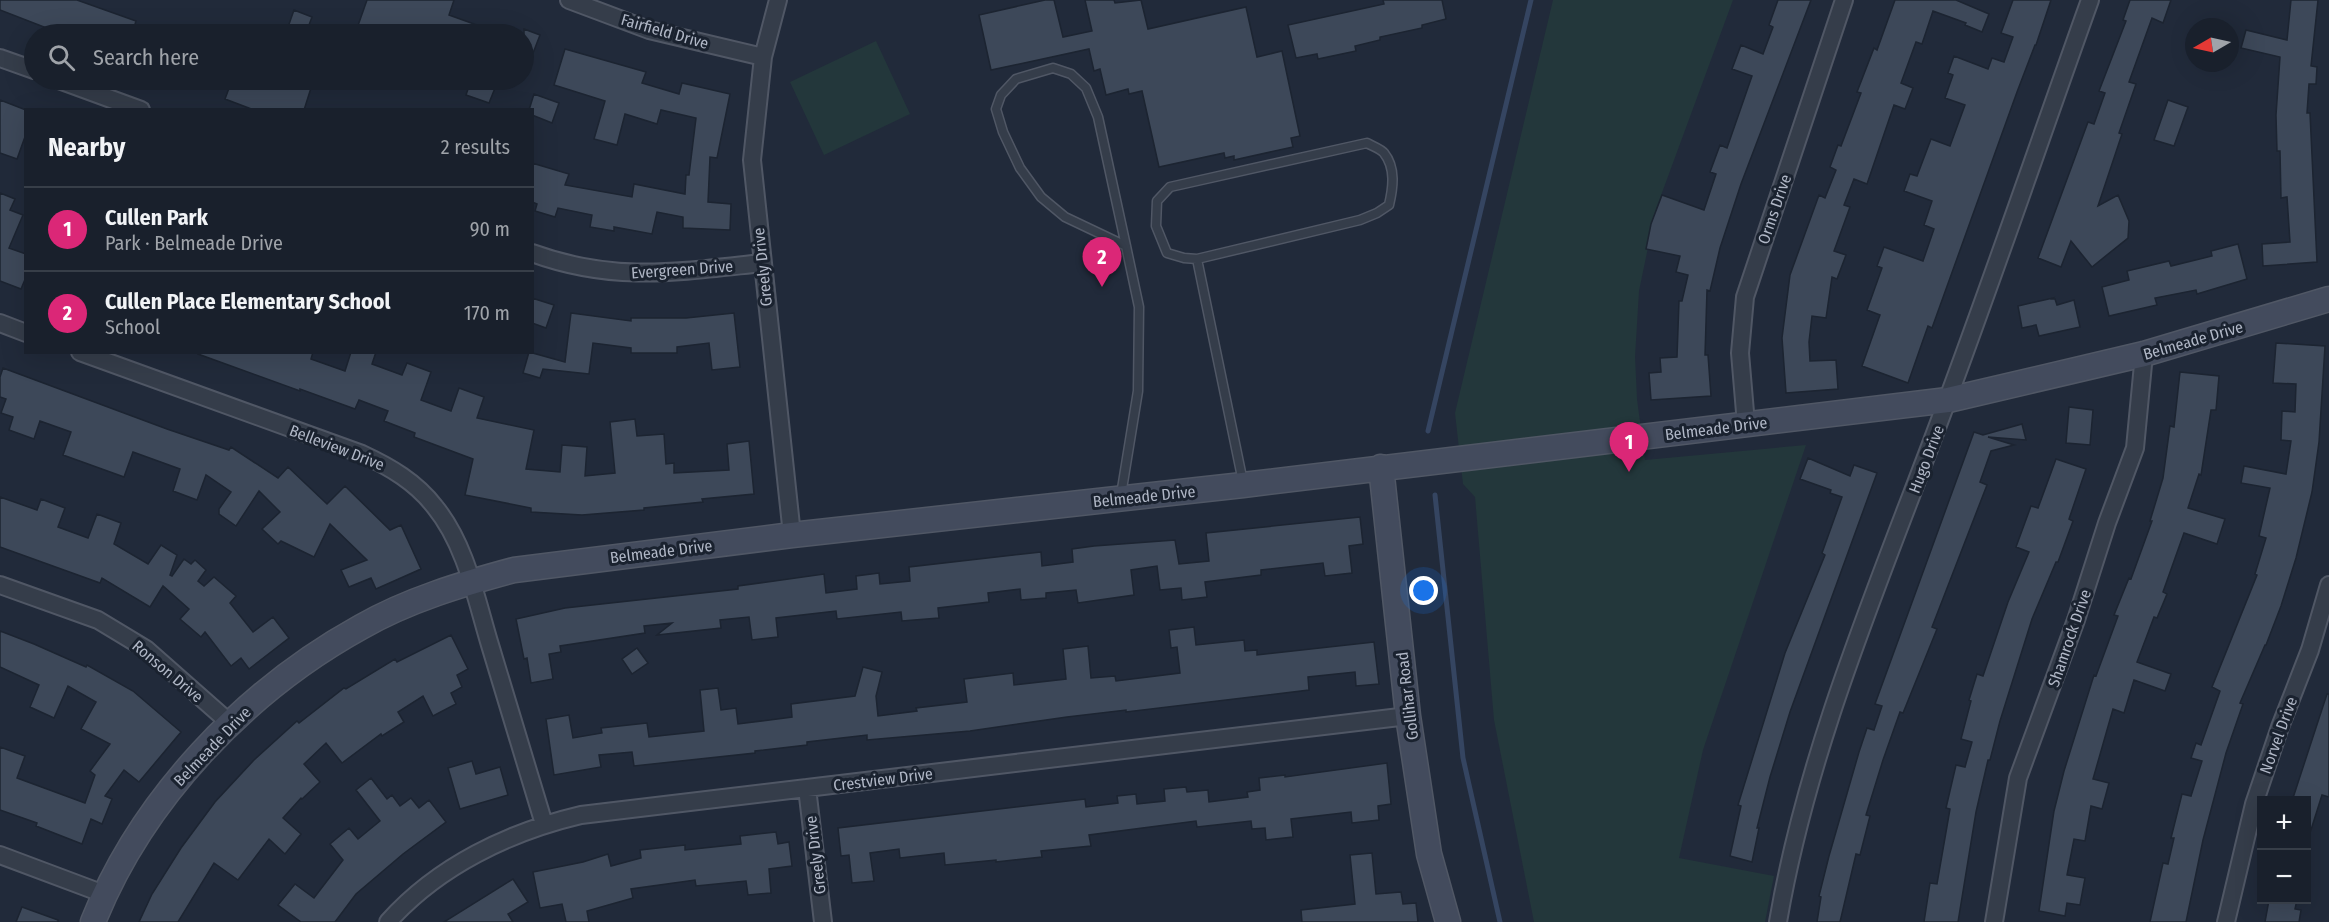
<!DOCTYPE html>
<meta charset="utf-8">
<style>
body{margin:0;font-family:"Fira Sans Condensed",sans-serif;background:#262d38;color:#f1f3f6}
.controls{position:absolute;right:18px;bottom:18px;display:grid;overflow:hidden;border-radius:0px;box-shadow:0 6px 24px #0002}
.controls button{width:54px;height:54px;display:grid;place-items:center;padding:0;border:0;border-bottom:2px solid #373e48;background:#19202c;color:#f1f3f6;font:30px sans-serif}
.compass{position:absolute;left:2185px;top:18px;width:54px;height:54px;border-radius:50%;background:#19202c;box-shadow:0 6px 24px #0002;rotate:261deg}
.you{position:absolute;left:1424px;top:591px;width:21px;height:21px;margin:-15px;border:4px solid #fff;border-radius:50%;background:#1a73e8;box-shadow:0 0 0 9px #1a73e833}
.badge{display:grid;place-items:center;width:39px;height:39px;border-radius:50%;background:#db2777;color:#fff;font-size:20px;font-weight:700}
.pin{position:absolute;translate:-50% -50px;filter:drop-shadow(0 2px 3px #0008)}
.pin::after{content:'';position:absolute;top:32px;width:21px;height:18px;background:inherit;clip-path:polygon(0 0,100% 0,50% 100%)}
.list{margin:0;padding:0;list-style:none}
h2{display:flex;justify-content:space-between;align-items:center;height:78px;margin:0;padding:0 24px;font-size:26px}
h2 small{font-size:20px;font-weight:400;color:#9fa3a9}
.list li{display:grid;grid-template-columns:39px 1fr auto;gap:18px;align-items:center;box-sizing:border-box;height:84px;padding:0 24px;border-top:2px solid #373e48}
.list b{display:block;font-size:22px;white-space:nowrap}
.list p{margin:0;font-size:20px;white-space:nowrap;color:#9fa3a9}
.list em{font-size:20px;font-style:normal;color:#9fa3a9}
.icon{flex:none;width:33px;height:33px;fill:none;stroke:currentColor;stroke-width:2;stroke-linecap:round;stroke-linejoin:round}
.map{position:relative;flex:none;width:2329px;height:922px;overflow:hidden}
.search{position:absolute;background:#19202c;box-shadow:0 6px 24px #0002;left:24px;top:24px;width:510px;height:66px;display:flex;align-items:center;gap:15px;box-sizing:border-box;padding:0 21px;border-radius:33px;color:#9fa3a9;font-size:22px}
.panel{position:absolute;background:#19202c;box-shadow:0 6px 24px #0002;left:24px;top:108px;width:510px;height:246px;border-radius:0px}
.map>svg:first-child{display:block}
.green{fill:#23373b}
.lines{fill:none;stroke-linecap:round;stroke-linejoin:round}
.stream{stroke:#354561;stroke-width:5}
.building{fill:#3d4859;stroke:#1c2431;stroke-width:1.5}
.lane-casing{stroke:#505765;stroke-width:11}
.street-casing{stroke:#505765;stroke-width:20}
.secondary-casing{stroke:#505765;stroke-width:27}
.lane{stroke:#353d4a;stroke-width:8}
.street{stroke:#353d4a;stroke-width:16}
.secondary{stroke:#434b5d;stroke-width:24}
.labels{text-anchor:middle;stroke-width:6;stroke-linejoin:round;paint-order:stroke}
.street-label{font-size:16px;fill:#b0b7c6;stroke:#1a222f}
</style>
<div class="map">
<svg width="2329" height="922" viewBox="0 0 2329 922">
<rect width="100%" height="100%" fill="#212a3a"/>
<path class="green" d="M1553,0H1733L1656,209L1639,291L1635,357L1637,399L1645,460L1806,445L1703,750L1679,858L1774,876L1765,922H1534L1494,720L1475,497L1463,484L1455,413Z
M876,41L910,114L824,155L790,82Z"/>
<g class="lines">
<path class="stream" d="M1428,431L1531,0
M1435,495L1463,758L1500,922"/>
</g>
<path class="building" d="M0,0H77L136,21L132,34H93L68,25L64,34H62L0,10Z
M367,0H454L449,15L499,33V34H425L412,30L411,34H400L385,29L383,34H355Z
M1045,0H1054L1063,37L1092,31L1085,0H1114L1115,3L1141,0L1148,29L1246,7L1257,57L1282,51L1300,136L1291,138L1293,147L1234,160V156L1225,158L1224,153L1159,167L1142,91L1129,94L1128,89L1106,95L1100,69L1094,71L1089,49L991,70L979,15Z
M1383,0H1442L1446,19L1422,25V28L1380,37V40L1355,46L1356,51L1318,59L1317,54L1296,58L1288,25L1384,4Z
M1778,0H1811L1741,184L1720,248L1710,291L1707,290L1705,355H1708L1711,396L1651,400L1649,373L1661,372L1660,358L1677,357L1679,301H1682L1688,275L1676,272L1680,256L1646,249L1651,224L1662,195L1704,210L1716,174L1710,172L1720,145L1727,148L1752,76L1732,69L1741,45L1763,54L1773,27L1769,25Z
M1895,0H1956L1989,14L1982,32L1965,25L1966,23L1933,11L1922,44L1916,42L1901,83L1913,88L1905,109L1894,105L1867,184L1854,179L1844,205L1850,207L1834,251L1846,255L1837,279L1832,277L1826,318L1812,316L1809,342L1810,361L1836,360L1838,389L1786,393L1782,338L1790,275L1819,195L1825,198L1836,170L1830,167L1838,145L1841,146L1861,93L1857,92L1874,48L1877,50Z
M2013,0H2051L2036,45H2035L2017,92L1932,328L1928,326L1908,383L1862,366L1880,315L1867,310L1882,268L1877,266L1884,247L1923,261L1934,229L1924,225L1932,201L1904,191L1910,174L1917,176L1931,139L1950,146L1965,105L1945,98L1953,75L1948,73L1954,56L1988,69L1992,58L2004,62L2013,37L2001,33Z
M2130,0H2171L2163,23L2152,18L2129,82L2136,84L2119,133L2122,134L2098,206L2118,195L2129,221L2128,238L2092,267L2071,241L2061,267L2038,258L2088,122L2094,124L2105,93L2099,91L2126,21L2123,20Z
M2291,0H2318L2311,66L2317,67L2316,84H2309L2307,113H2310L2317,262L2263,266L2262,244L2290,242L2287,197L2281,198L2280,151H2277L2276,115L2280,57L2241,48L2246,30L2287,40Z
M294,10L312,17L306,33L288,27Z
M524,29L540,35L525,74H524Z
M565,49L646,72L642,83L679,94L682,83L730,94L717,158L710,157L708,202L731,204L730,230L683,228V217L657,212L652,234L614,227V231L590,227L592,215L558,208L555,217L535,211L537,204L532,202V163L569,174L565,185L632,197L634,184L685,194L686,175H689L696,118L661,110L657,124L625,114L617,145L594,139L605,101L554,85Z
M232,80H287L311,88L304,110H254L225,99Z
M471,80H488L497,83L489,103L466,95Z
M534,94L559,103L552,123L532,115V110H529Z
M0,100L26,110V134L17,159L0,153Z
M2168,100L2188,107L2174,146L2154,140Z
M0,193L15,199L10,210L23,215L9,248L26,254V277L21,289L0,281Z
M2238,244L2247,279L2197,294L2196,290L2155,298L2157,305L2109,316L2102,287L2129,280L2127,271L2169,261L2171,266L2212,256L2211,251Z
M532,298L554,305L546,328L532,323Z
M2053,298L2052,299H2055L2057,305L2074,300L2080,327L2039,336L2036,325L2022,328L2018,306Z
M571,313L631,321V318H686L734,313L740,367L712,370L709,343L677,347V353H631V348L593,343L589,374L543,369L540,378L523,373L529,352L565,362Z
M2276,343L2325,346L2319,442L2312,492L2296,558L2281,606L2266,645H2265L2240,703L2243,704L2226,753L2203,840L2186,922H2150L2163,863L2168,864L2174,838H2171L2182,794L2191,796L2202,761L2191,758L2196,743L2201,745L2220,691L2212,687L2257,575L2255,574L2266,538L2259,536L2270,488L2241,483L2244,466L2286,474L2291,441L2281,440L2282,411L2295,412L2296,384L2273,383Z
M199,352H313L311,359L345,371L351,352H376L372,364L402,375L407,363L431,372L421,400L451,411L459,388L484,397L477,418L534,430L526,469L560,472L562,445L587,447L585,476L615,473L610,422L635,419L637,436L664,434L666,464L674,463V473L729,470L727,444L749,441L754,494L702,499L703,502L644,508V510L582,515L531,512V508L465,495L473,459L414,437L415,433L384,421L388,411L359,400L355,409L300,389V391L198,354Z
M3,368L167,429L229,450L231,447L278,478L288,467L327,504L345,486L390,530L401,525L421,569L376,589L371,578L349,587L341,570L367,560L330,524L314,557L281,541L278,544L262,529L280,512L259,491L236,526L219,514V509L231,492L206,475L197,500L173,491L180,469L133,452L124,477L63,455L71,432L40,421L34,439L9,430L13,417L1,413L6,399L0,397V377Z
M2180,372L2219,376L2216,410H2211L2201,475L2199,474L2188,508L2225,519L2217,544L2184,533L2163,592L2167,594L2157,618L2154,617L2137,662L2171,674L2165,691L2134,680L2124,713L2113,709L2093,779L2109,783L2102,809L2091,806L2085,841L2074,839L2067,875L2085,878L2080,905L2067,903L2065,916L2039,911L2054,811L2064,771L2094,675L2096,676L2118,616L2114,615L2129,578L2131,579L2152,521H2150L2163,478L2170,426L2174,427Z
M2069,407L2093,410L2090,445L2066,443Z
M2022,424L2026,440L1988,437L2014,445L1991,451L1980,482L1987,485L1932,627L1937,629L1903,713L1900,712L1883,760L1866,815L1870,816L1860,855L1856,854L1840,922H1817L1821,897L1819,896L1829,856L1859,752L1867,728L1874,730L1882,706L1875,704L1974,432L1983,435Z
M1808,458L1850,476L1854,465L1877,473L1790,712L1770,777L1757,828H1759L1752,862L1730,856L1741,806L1738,805L1785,653L1825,555L1822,553L1842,497L1830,493L1831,490L1800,479Z
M2056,459L2086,469L2069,519L2073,521L2058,562H2056L2032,619L2000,721L1990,760H1988L1976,812L1958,922H1924L1930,883L1937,884L1950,809L1946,808L1956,765L1965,767L1972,742L1961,739L1971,701L1969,700L1977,674L1983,676L2008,602L2029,552L2016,547L2031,506L2038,508Z
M0,497L37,510L41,499L65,508L58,527L88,538L97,514L121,523L114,544L148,564L161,545L177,555L170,575L172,576L184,559L191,564L195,560L206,570L198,581L204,586L214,577L236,596L230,603L253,632L273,617L289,638L249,669L241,658L231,666L205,632L201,637L180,619L189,609L163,586L150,607L102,578L100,583L0,547Z
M1360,517L1363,544L1349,546L1352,573L1325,576L1323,563L1261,570V575L1205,582L1207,597L1182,600L1181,588L1160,590L1157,566L1131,570L1134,595L1078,603L1076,590L1046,593V598L1021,600L1020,589L988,593L989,602L938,608L939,618L902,621L901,612L837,619L836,611L776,618L778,637L752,640L749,617L720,620L721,628L657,635L672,623L644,626L645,633L560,646L561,652L549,654L553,679L531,683L527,658L524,659L516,619L565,608L738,589V586L824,574L826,593L857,589L856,576L879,573L880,584L910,581L909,567L1041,552L1042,566L1073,562L1072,549L1094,546L1175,540L1179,564L1209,561L1206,533Z
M1194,627L1196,645L1244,640L1245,651L1257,650V655L1374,642L1379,684L1356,686L1355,672L1308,677L1309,690L1126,712V710L1067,717L970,731L867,740V735L807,742V745L755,751V753L634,766L632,752L599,755L601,767L554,775L546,719L569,715L573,738L602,733L601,728L647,723L649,737L704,731L700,690L718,688L721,710L736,708L738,724L792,717L791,704L855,696L863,667L882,672L876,696L878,716L917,711L916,708L967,702L964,679L1013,673L1014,685L1066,679L1063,649L1088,646L1091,678L1115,676L1116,681L1180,673L1177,647L1171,648L1169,630Z
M0,631L34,644L86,667L87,665L133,691L181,732L139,782L124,770L105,796L112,799L102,824L91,819L82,844L36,826L37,823L0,810V747L25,756L17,778L85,803L95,775L90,771L110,744L81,729L96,702L68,686L54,718L30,707L39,685L0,667Z
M451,635L468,669L457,675L462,687L451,693L456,704L433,716L423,696L398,712L404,722L382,736L381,734L342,763L326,743L304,764L320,782L302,799L301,798L283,818L301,834L285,854L269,839L238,880L214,863L178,922H139L152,894L181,848L215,802L254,760L297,721L299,723L344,688L346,689L395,659L397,662Z
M637,648L648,663L632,674L622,659Z
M2327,694H2329V797L2322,795L2310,833H2307V801H2292Z
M472,761L476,774L500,767L508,795L460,809L448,768Z
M1387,763L1391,804L1378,806L1379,820L1352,823L1351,812L1291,819L1293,837L1266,840L1265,828L1252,829L1251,821L1197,827L1196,821L1089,835L1091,846L1041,851L1042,857L996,862V860L945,865L944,853L900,858L899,849L870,853L874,881L852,883L849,855L841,856L838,828L1085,799L1086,807L1118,803L1117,796L1136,794L1137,804L1165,801L1164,789L1186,787L1187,792L1208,790L1209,802L1248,797L1247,792L1260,790L1259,778L1285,775V777Z
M371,778L387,799L392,795L400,806L411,798L419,808L429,800L446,822L403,854L356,894L335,922H301L278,905L295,884L314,898L343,860L330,844L349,828L358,839L380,821L356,790Z
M776,832L778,844L789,842L792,866L769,869L771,893L748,895L746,881L696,886L695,880L631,889L633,898L587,911L589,922H566L562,904L540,908L533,872L583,862L608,854L611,866L641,858L640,850L685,845V850L741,844L740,836Z
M1372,853L1376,894L1401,892L1403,904L1416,903L1418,922H1302L1301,910L1355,904L1350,855Z
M513,879L528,902L508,914L513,922H444Z
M2269,900H2297L2295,909L2301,910L2299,922H2265Z
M22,907L58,920V922H16Z"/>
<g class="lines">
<defs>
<path id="lane" d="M1367,143C1372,146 1381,149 1384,153C1396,168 1393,188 1389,205L1377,213L1360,220L1197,259L1184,258L1167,253L1156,226L1157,201L1170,187Z
M1197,259L1243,482
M1121,495L1138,391L1139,307L1126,246L1098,117L1086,88L1071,74L1053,68L1016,79L1001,95L996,109L1003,132L1020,168L1041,197L1065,217L1126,246"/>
<path id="street" d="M569,0L649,30L763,57
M778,0L763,57L752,160L792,535
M0,58L34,70
M59,80L141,110
M532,253C614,283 678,272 762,263
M0,323L26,333
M80,352L362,454C390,467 416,482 435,507C466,545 476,599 490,645C508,705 526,765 544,824
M1746,424L1740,353L1745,297L1844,0
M0,585L98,620L146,649L231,724
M807,788L823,922
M0,855L104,894
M388,922C438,866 509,832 581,815L1408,716
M1778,922C1807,752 1875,593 1935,433C1989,290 2038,145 2090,0
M1994,922L2018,778L2076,620L2107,523L2135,448L2144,354
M2226,922L2254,804L2280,727L2310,650L2329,585"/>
<path id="secondary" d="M1381,467L1408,716L1429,854L1448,922
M93,922C142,799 245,691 361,627C408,600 462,584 514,570L792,535L1243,485L1948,400L2144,354L2329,299"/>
</defs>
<use href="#lane" class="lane-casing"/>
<use href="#street" class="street-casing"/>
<use href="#secondary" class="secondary-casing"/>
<use href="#lane" class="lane"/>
<use href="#street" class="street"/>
<use href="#secondary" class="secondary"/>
</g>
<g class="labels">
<g class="street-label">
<text transform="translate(665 31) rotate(16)" y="6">Fairfield Drive</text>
<text transform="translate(1774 209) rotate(-71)" y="6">Orms Drive</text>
<text transform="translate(762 267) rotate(-96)" y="6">Greely Drive</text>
<text transform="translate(682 269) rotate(-4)" y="6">Evergreen Drive</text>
<text transform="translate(2193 340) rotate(-16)" y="6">Belmeade Drive</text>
<text transform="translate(1716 428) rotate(-7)" y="6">Belmeade Drive</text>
<text transform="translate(337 447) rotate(21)" y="6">Belleview Drive</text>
<text transform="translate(1926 459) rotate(-69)" y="6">Hugo Drive</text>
<text transform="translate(1144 496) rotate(-6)" y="6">Belmeade Drive</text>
<text transform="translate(661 551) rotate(-7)" y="6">Belmeade Drive</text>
<text transform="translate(2069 638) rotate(-71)" y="6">Shamrock Drive</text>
<text transform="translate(168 671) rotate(40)" y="6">Ronson Drive</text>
<text transform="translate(1407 696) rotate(-97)" y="6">Gollihar Road</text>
<text transform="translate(2278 735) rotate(-70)" y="6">Norvel Drive</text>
<text transform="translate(212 746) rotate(-46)" y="6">Belmeade Drive</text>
<text transform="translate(883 779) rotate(-7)" y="6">Crestview Drive</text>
<text transform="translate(815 855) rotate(-97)" y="6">Greely Drive</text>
</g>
</g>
</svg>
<div class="controls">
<button>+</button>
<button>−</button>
</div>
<svg class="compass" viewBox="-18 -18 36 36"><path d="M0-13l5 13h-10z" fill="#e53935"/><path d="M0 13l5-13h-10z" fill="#9fa3a9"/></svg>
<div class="you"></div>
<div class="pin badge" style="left:1629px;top:472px">1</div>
<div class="pin badge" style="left:1102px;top:287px">2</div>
<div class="search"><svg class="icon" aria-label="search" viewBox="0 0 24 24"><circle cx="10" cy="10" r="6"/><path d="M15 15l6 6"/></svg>Search here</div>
<section class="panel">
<h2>Nearby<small>2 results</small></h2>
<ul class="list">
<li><span class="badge">1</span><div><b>Cullen Park</b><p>Park · Belmeade Drive</p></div><em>90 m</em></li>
<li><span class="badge">2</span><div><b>Cullen Place Elementary School</b><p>School</p></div><em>170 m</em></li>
</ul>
</section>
</div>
